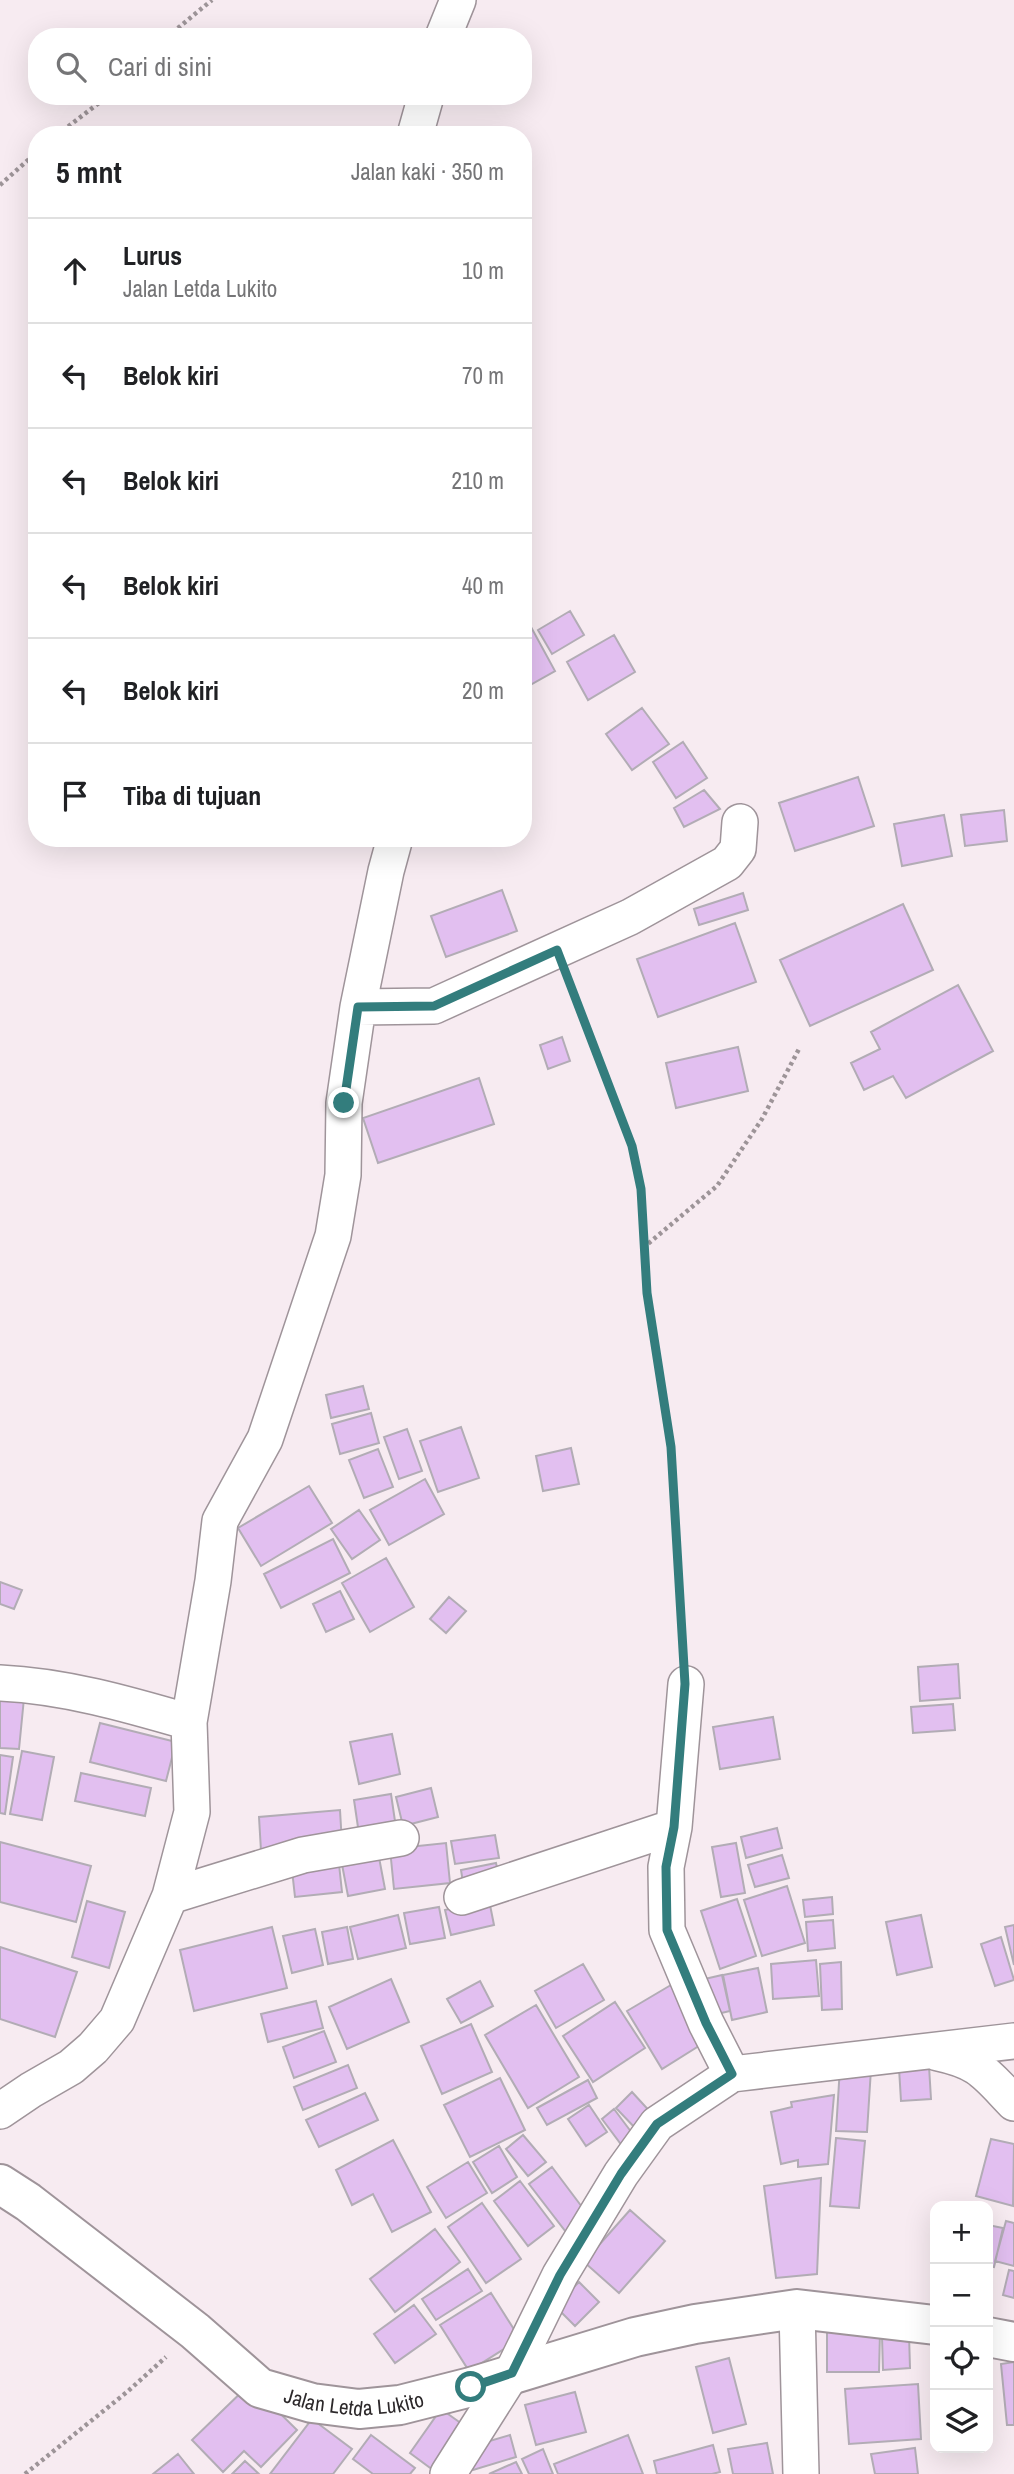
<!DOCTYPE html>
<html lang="id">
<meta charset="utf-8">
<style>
body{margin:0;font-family:"Archivo Narrow",sans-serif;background:#f2f2f2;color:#202124}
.controls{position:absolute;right:21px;bottom:21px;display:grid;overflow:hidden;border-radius:14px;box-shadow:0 7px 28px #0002}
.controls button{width:63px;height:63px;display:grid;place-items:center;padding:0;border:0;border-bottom:2px solid #e0e0e0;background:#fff;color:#202124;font:35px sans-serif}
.stop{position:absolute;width:21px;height:21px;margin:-16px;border:5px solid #337d7d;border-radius:50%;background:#fff}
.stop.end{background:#337d7d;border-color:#fff;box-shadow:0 2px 7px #0008}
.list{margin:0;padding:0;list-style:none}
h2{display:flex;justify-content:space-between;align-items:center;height:91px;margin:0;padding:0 28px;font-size:30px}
h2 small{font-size:23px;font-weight:400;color:#757577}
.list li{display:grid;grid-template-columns:46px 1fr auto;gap:21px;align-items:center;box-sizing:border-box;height:105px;padding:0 28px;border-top:2px solid #e0e0e0}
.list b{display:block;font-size:26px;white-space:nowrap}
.list p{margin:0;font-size:23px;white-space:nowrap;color:#757577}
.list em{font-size:23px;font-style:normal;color:#757577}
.icon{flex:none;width:38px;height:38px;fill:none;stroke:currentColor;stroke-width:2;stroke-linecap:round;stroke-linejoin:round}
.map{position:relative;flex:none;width:1014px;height:2474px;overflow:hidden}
.search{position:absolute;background:#fff;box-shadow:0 7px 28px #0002;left:28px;top:28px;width:504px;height:77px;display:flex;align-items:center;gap:18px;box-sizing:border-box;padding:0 24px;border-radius:28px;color:#757577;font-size:26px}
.panel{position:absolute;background:#fff;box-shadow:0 7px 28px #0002;left:28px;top:126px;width:504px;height:721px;border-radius:28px}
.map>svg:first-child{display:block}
.building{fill:#e2bff0;stroke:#b2acb5;stroke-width:2}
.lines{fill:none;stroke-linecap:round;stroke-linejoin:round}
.minor-casing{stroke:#9f949a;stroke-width:38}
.tertiary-casing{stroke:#9f949a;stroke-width:42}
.path{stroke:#9d9498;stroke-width:4.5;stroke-dasharray:3.5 3.5;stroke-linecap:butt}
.minor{stroke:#fff;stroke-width:35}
.tertiary{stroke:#fff;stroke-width:38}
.route{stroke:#337d7d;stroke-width:9}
.labels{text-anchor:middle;stroke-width:5;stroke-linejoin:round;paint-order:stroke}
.street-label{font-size:21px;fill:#2c282a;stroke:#f7ebf1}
</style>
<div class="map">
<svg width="1014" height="2474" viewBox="0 0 1014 2474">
<rect width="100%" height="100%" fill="#f7ebf1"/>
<path class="building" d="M570,611L584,635L552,654L538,630Z
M531,627L555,671L523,689V632Z
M614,635L635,672L588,700L567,662Z
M642,708L669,744L632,770L606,734Z
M683,742L707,778L676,798L653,762Z
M858,777L874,826L795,851L779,803Z
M704,790L720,809L684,827L674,808Z
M1004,810L1007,841L965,846L961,815Z
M944,815L952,856L902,866L894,824Z
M502,890L517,931L446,957L431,916Z
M743,893L748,910L699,925L694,909Z
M903,904L933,970L810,1026L780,960Z
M735,923L756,982L658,1017L637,959Z
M958,985L993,1051L906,1098L893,1076L864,1090L851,1063L880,1049L871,1032Z
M562,1037L570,1061L548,1069L540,1045Z
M738,1047L748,1091L676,1108L666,1063Z
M479,1078L494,1124L378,1163L363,1118Z
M363,1386L369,1409L331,1418L326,1395Z
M371,1413L379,1443L340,1454L332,1424Z
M461,1427L479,1478L438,1492L420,1441Z
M407,1429L422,1471L399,1479L384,1437Z
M571,1448L579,1484L543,1491L536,1456Z
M378,1449L393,1487L364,1498L349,1460Z
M425,1479L444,1514L389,1545L370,1510Z
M309,1486L332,1523L261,1566L238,1528Z
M359,1510L380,1540L352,1559L331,1529Z
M333,1539L350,1573L281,1608L264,1574Z
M386,1558L414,1607L370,1632L342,1583Z
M0,1582L22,1590L14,1609L0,1604Z
M340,1591L354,1619L326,1632L313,1604Z
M449,1597L466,1611L446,1633L430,1619Z
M958,1664L960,1698L920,1701L918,1667Z
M0,1686L25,1688L19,1749L0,1748Z
M953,1704L955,1730L913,1733L911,1707Z
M773,1717L780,1759L720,1769L713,1727Z
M100,1723L176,1742L166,1781L90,1762Z
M392,1734L400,1774L359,1784L350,1742Z
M22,1751L54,1757L42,1820L10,1814Z
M0,1755L13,1757L5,1814L0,1813Z
M81,1773L151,1788L145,1816L75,1801Z
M431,1788L438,1817L403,1826L396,1797Z
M391,1794L396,1828L359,1834L354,1800Z
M340,1810L342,1844L261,1851L259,1817Z
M777,1828L782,1848L746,1858L741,1837Z
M495,1835L499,1858L455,1864L451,1841Z
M0,1842L91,1866L76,1922L0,1902Z
M446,1843L450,1883L394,1889L390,1849Z
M736,1843L745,1893L721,1897L712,1847Z
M377,1847L385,1889L348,1896L340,1854Z
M338,1855L342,1892L295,1897L291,1861Z
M782,1855L789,1878L755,1887L748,1865Z
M496,1863L500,1882L464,1889L461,1870Z
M787,1886L805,1943L762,1956L744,1900Z
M832,1897L833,1914L805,1917L803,1900Z
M737,1899L756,1956L720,1969L701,1911Z
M489,1900L494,1925L451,1935L445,1910Z
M87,1901L125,1912L109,1968L72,1957Z
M439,1907L445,1938L410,1944L404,1913Z
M398,1915L406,1948L358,1959L350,1927Z
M921,1915L932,1967L897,1975L886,1922Z
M833,1920L835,1948L808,1951L806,1922Z
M1014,1925V1965L1005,1927Z
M272,1927L287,1988L194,2011L180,1950Z
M347,1927L353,1959L328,1964L322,1932Z
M315,1929L323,1965L292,1973L283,1936Z
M1001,1937L1014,1980L995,1986L981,1944Z
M0,1947L77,1972L55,2037L0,2019Z
M816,1960L819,1996L773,1999L771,1964Z
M841,1962L842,2009L822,2010L820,1964Z
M583,1964L604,2000L556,2028L535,1991Z
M758,1968L767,2012L732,2020L723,1975Z
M722,1975L730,2011L704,2017L696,1981Z
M391,1979L409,2022L347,2049L329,2007Z
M480,1981L493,2006L461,2023L447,1999Z
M676,1982L710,2039L662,2069L627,2011Z
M316,2001L323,2028L268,2042L261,2014Z
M615,2002L645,2048L593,2082L563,2036Z
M536,2005L579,2077L528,2108L485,2035Z
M471,2024L492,2072L442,2094L421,2046Z
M324,2031L336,2062L294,2078L283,2047Z
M348,2065L357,2088L303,2110L294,2087Z
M929,2066L931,2099L901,2101L899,2068Z
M840,2067L871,2069L867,2132L836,2131Z
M500,2078L525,2130L470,2157L444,2105Z
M588,2080L597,2098L547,2125L537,2108Z
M632,2092L654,2116L638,2131L616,2108Z
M365,2093L378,2120L319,2147L306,2120Z
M834,2095L828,2164L798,2167V2160L781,2164L771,2112L792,2107L791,2102Z
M589,2105L607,2132L586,2146L568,2119Z
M614,2109L635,2137L623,2147L602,2119Z
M523,2135L546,2162L528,2176L506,2149Z
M836,2138L865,2141L859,2208L830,2206Z
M991,2139L1014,2144L1013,2206L976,2196Z
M393,2140L431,2212L392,2232L373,2194L352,2205L336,2170Z
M499,2146L517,2177L492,2193L473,2162Z
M468,2162L487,2193L446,2218L427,2187Z
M552,2167L588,2215L566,2232L529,2184Z
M821,2178L817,2274L776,2278L764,2186Z
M520,2181L554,2226L528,2246L494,2201Z
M482,2203L521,2259L486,2283L448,2227Z
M630,2210L665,2241L619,2293L584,2262Z
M1006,2221L1014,2223V2266L995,2261Z
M988,2225L1003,2228L994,2267L988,2266Z
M435,2229L460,2262L395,2312L370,2279Z
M468,2269L482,2291L436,2320L422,2299Z
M1009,2270L1014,2271V2298L1003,2295Z
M579,2282L599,2302L575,2326L555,2306Z
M491,2293L520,2339L469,2371L440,2325Z
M414,2305L436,2334L395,2363L374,2334Z
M827,2332H880L879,2372H827Z
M909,2335L910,2368L883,2370L882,2337Z
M729,2358L746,2424L713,2433L696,2367Z
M1014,2362V2425H1007L1001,2364Z
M250,2384L297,2430L261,2467L244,2451L223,2472L192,2440Z
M918,2384L921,2439L849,2444L845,2389Z
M575,2392L586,2432L536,2445L525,2405Z
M441,2409L469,2429L437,2473L410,2453Z
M312,2419L352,2449L333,2474H270Z
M371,2435L415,2468L410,2474H373L353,2459Z
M510,2435L516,2457L473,2470L466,2448Z
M628,2435L643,2474H558L554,2464Z
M767,2443L773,2474H733L728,2449Z
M713,2445L720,2472L712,2474H657L654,2461Z
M915,2448L918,2474H875L871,2454Z
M543,2449L553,2474H529L522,2459Z
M178,2454L194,2474H153Z
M245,2461L259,2474H232Z
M516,2462L522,2474H489Z"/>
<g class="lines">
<defs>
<path id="minor" d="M443,37L458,0
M415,135L426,96
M358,1007L386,871L395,838
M0,1683C65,1686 127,1704 189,1722
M170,1896L303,1855L401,1838
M462,1897L674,1827
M938,2053C980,2062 985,2073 1014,2103
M732,2074L1014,2041
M0,2111L31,2090L71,2067L93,2048L117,2020L170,1896L192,1812L189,1722L213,1581L220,1521L265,1439L333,1236L343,1175L344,1103L358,1007L434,1006L630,917L727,863L738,849L740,822
M797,2309L801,2474
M448,2474L512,2373L560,2275L621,2174L657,2124L732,2074L706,2023L667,1930L666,1867L674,1827L686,1684"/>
<g id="tertiary">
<path id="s1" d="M0,2184L28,2202L195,2331L260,2388L312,2403L359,2409L400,2405L471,2387L635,2337L695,2324L797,2309L935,2325"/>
<path d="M988,2337L1014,2342"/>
</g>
</defs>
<use href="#minor" class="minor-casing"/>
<use href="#tertiary" class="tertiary-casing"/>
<path class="path" d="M167,37L212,0
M57,135L108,96
M0,185L37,152
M570,984L632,1146L641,1190L647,1293L671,1447L683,1649
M643,1248L717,1186L762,1119L799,1049
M25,2474L127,2392L166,2357"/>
<use href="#minor" class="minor"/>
<use href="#tertiary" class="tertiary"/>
</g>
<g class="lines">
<path class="route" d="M344,1103L358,1007L434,1006L557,950L632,1146L641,1189L647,1293L671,1447L685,1684L674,1827L666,1867L667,1930L706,2023L732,2074L657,2124L621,2174L560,2275L512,2373L471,2387"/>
</g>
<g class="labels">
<g class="street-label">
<text dy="7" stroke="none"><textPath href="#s1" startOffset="427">Jalan Letda Lukito</textPath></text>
</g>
</g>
</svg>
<div class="controls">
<button>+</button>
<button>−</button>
<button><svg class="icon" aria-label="locate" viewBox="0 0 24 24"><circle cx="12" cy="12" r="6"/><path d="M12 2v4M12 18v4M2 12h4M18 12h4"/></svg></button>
<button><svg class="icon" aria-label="layers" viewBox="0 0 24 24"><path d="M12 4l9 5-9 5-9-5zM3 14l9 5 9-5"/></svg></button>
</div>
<div class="stop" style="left:471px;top:2387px"></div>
<div class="stop end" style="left:344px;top:1103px"></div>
<div class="search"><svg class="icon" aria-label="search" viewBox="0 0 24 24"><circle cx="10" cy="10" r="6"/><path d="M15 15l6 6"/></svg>Cari di sini</div>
<section class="panel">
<h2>5 mnt<small>Jalan kaki · 350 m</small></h2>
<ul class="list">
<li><svg class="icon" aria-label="ahead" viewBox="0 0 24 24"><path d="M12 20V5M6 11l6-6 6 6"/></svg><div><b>Lurus</b><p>Jalan Letda Lukito</p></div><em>10 m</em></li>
<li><svg class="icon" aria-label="left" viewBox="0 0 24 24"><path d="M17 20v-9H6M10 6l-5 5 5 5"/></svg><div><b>Belok kiri</b></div><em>70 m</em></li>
<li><svg class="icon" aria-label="left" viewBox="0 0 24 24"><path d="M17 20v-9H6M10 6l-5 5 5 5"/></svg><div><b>Belok kiri</b></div><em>210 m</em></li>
<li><svg class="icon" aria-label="left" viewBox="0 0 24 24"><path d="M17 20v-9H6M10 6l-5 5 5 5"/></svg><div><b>Belok kiri</b></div><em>40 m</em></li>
<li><svg class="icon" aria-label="left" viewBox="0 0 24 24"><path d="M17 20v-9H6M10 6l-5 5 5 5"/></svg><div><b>Belok kiri</b></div><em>20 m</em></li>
<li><svg class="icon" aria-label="arrive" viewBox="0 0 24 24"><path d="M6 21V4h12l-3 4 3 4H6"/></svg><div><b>Tiba di tujuan</b></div></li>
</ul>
</section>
</div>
